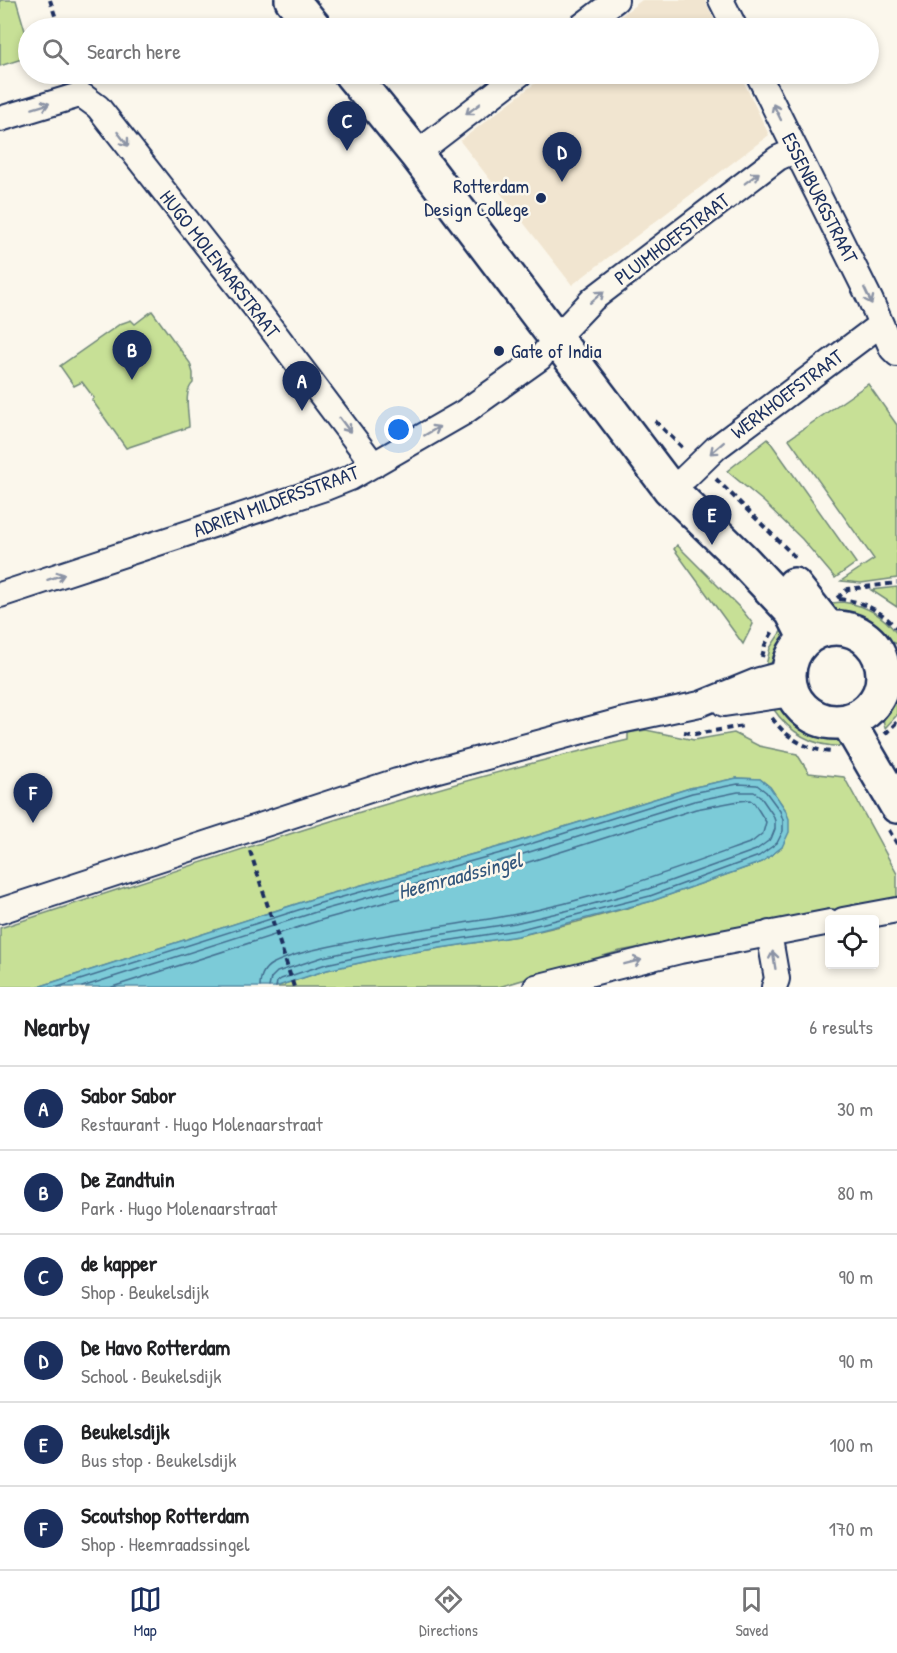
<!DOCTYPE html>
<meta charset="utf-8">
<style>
body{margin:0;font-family:"Patrick Hand",sans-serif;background:#f6f6f6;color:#202124}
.controls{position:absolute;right:18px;bottom:18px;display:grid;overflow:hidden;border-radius:6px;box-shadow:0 3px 9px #0003}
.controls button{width:54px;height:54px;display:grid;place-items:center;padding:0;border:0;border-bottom:2px solid #e0e0e0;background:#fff;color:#202124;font:30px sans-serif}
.you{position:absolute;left:399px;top:430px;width:21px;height:21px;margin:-15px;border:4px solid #fff;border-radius:50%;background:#1a73e8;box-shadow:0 0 0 9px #1a73e833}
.badge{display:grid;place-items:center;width:39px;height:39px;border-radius:50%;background:#1b2f5e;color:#fff;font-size:20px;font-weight:700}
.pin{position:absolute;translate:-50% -50px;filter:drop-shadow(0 2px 3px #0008)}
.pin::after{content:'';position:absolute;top:32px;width:21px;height:18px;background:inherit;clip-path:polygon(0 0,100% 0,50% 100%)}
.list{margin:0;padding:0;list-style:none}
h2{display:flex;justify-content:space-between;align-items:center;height:78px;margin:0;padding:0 24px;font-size:26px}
h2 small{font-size:20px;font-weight:400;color:#757577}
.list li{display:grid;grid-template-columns:39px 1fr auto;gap:18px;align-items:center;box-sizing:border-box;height:84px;padding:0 24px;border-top:2px solid #e0e0e0}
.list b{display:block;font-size:22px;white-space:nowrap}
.list p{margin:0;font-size:20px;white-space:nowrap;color:#757577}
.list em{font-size:20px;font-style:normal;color:#757577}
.icon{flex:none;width:33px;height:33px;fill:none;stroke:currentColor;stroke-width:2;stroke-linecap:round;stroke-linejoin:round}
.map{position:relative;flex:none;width:897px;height:987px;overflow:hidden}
.search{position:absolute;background:#fff;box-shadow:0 3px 9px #0003;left:18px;right:18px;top:18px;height:66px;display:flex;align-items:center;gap:15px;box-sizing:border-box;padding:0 21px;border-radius:33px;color:#757577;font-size:22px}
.sheet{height:582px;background:#fff}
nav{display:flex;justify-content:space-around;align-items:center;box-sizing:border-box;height:84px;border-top:2px solid #e0e0e0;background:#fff;font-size:16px;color:#757577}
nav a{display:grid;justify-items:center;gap:3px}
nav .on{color:#1b2f5e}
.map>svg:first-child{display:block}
.built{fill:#f1e5d0}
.green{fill:#c7e096;stroke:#71887a;stroke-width:1.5}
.water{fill:#7ccbd8;stroke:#558da7;stroke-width:1.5}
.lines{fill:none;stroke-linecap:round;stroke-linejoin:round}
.shore{stroke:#426d8f;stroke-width:1.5}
.street-casing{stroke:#1b2f5e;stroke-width:28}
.secondary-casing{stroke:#1b2f5e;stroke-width:38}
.path{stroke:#1b2f5e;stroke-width:4;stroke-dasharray:6 4.5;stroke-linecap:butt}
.street{stroke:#fbf7ec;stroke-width:24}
.secondary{stroke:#fbf7ec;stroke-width:33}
.oneway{stroke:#8b93a5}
.poi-dot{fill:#1b2f5e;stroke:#fbf7ec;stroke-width:2}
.labels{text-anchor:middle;stroke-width:5;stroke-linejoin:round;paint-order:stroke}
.poi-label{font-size:20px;fill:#1b2f5e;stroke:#fbf7ec;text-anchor:end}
.street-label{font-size:20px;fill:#1b2f5e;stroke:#fbf7ec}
.water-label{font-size:21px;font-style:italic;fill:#33567c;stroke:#fbf7ec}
</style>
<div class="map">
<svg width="897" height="987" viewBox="0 0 897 987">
<rect width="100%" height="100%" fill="#fbf7ec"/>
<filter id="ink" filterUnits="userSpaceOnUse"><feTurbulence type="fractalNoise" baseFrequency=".0167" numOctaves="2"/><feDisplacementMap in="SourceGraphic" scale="12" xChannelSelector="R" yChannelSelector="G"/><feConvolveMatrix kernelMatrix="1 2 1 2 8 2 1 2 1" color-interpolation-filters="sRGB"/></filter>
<g filter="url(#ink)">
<path class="built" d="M642,0H705L718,28H605Z
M547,74H740L769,135L572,285L460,141Z"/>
<path class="green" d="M0,0H16L28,41V57L0,66Z
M152,311L190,363L193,373V383C183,392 189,414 189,427L126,448L92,400L94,398L82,382L74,386L60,366L120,324L131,320L135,324Z
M868,384L897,425V578L861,583L841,581L874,559L789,439Z
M768,439L856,563L835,578L802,539L764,502L727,471Z
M677,545L742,610L753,624L743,644L674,549Z
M897,587V607L871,590Z
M842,602C864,605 884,615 897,634V644L881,637L857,622L834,615L822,604Z
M786,624C790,644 786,662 765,670L770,648Z
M897,687V715L885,728C880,713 887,698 897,687Z
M772,707H785L808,723L839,734L850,746C816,749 791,735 772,707Z
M646,730L694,740L734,733L759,746L797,754L809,773L844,777L897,874V904L845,908L620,951L499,987H275L327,970L401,954L518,936L577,922L652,901L762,862L782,847L785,809L770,787L760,779L737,778L690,788L506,845L315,898L38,987H0V928C208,861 414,788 628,740V733Z"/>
<path class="water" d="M737,778L760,779L770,787L785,809L789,819V832L782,847L762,862L652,901L518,936L401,954L327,970L275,987H38L315,898L506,845L690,788Z"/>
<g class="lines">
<path class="shore" d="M58,987L317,904L508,851L692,793L738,784L757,785L766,792L780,811L783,820V831L777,843L759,856L650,896L517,930L400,948L326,964L281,979L277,982L276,987
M82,987L319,911L510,858L694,801L738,792H754L760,796L773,815L775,821V829L771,839L756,850L648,889L574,909L515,923L399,941L323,957L277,972L271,978L269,987
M112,987L321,920L513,867L696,809L739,801L750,800L754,803L766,822L763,833L752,842C674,870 595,900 512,915C457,925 401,931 346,943C322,948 294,953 272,964C263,969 260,978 260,987"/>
<defs>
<path id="street" d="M721,0L735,28
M579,28L616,0
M758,74L870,299L892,349L897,354
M0,119L76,96H83L98,107L258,311L374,465
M416,154L520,74
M670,489L686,477L716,448L881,324
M0,595L325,488L350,478L463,413L540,358L556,338L593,299L778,158L796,150
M724,704L792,694
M0,911L397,781L620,721L700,704L759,680L789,672
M843,920L897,910
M769,933L777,979L774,987
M536,987L680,951L830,922"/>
<path id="secondary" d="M292,0L315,28
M351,74L416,154L670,489L742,559L792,612L806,639
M794,585L828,628
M789 675a47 47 0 1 1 94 0a47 47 0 1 1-94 0Z
M848,722L897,806"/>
</defs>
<use href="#street" class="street-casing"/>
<use href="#secondary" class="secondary-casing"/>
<path class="path" d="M50,0L59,28
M341,20L348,28
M655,421L684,449
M716,479L796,558
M837,598L848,589L897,583
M839,599C863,601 882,611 897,629
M762,657L765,645L773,631
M772,718C787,739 809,751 834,752
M684,732L695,734L744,726
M885,734L897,722
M889,830L897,844
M250,851L294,987"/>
<use href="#street" class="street"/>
<use href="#secondary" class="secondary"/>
</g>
<defs><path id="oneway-shaft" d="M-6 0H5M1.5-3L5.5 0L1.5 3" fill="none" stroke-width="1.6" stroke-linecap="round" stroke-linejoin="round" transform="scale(1.5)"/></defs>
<g class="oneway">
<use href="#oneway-shaft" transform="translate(41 106) rotate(-17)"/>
<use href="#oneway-shaft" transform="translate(473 109) rotate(143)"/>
<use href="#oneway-shaft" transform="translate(777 112) rotate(-116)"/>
<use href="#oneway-shaft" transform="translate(123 139) rotate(52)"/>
<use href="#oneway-shaft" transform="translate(752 178) rotate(-37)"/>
<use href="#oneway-shaft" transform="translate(868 296) rotate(65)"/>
<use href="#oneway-shaft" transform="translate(597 297) rotate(-40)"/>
<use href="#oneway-shaft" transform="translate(345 425) rotate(53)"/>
<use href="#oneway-shaft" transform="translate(432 431) rotate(-30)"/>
<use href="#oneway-shaft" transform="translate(717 448) rotate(139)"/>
<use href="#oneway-shaft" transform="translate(56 577) rotate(-18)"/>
<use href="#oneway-shaft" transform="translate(774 960) rotate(-99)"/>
<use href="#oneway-shaft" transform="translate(633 962) rotate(-14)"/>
</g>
</g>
<g class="poi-dot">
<circle cx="541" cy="198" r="6"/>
<circle cx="499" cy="351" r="6"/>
</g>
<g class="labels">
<g class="poi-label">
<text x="529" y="193">Rotterdam<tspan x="529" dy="23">Design College</tspan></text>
<text x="511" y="358" text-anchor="start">Gate of India</text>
</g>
<g class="street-label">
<text transform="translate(820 198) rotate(63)" y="7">ESSENBURGSTRAAT</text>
<text transform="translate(672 239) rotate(-37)" y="7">PLUIMHOEFSTRAAT</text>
<text transform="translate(220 264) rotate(52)" y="7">HUGO MOLENAARSTRAAT</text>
<text transform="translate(787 394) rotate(-37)" y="7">WERKHOEFSTRAAT</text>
<text transform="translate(276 501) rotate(-20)" y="7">ADRIEN MILDERSSTRAAT</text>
</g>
<g class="water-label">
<text transform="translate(460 876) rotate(-15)" y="7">Heemraadssingel</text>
</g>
</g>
</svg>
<div class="controls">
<button><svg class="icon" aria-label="locate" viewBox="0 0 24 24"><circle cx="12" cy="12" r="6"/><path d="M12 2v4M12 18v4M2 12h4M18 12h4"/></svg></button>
</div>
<div class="you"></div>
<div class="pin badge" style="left:302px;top:411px">A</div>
<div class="pin badge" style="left:132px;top:380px">B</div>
<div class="pin badge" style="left:347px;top:151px">C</div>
<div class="pin badge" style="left:562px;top:182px">D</div>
<div class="pin badge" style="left:712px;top:545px">E</div>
<div class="pin badge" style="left:33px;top:823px">F</div>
<div class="search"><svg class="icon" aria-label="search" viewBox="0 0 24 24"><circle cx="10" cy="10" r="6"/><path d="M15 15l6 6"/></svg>Search here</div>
</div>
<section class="sheet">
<h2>Nearby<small>6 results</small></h2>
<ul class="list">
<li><span class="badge">A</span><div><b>Sabor Sabor</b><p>Restaurant · Hugo Molenaarstraat</p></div><em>30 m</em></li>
<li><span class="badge">B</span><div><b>De Zandtuin</b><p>Park · Hugo Molenaarstraat</p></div><em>80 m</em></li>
<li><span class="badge">C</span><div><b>de kapper</b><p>Shop · Beukelsdijk</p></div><em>90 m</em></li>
<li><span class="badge">D</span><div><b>De Havo Rotterdam</b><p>School · Beukelsdijk</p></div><em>90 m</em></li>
<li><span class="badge">E</span><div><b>Beukelsdijk</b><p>Bus stop · Beukelsdijk</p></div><em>100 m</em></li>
<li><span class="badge">F</span><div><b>Scoutshop Rotterdam</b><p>Shop · Heemraadssingel</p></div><em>170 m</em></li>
</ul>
</section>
<nav>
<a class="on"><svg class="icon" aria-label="map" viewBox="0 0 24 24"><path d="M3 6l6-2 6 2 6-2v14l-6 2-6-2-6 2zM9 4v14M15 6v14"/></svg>Map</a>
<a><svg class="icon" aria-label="directions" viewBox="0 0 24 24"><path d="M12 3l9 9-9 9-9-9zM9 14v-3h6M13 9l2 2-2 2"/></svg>Directions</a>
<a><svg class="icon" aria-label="saved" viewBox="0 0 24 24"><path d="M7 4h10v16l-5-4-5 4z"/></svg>Saved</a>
</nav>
